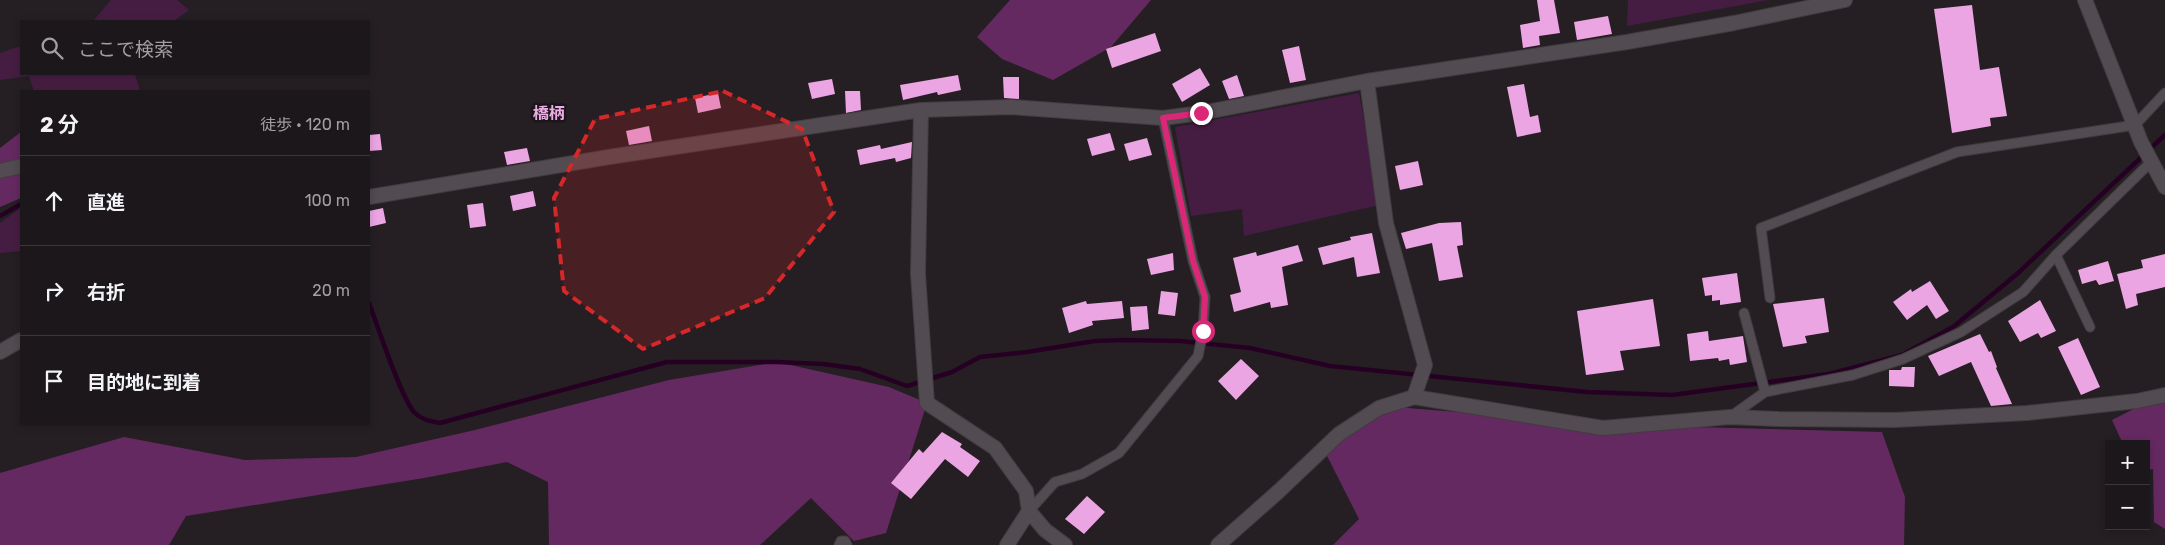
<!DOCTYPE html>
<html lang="ja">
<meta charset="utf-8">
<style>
body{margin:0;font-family:Rubik,"Noto Sans JP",sans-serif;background:#252024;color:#f1f3f6}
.controls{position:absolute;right:15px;bottom:15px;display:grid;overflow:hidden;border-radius:0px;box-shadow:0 2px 8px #0003}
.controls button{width:45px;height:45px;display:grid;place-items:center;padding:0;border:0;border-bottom:1px solid #3a363a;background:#1c171b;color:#f1f3f6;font:25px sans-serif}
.stop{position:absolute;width:15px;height:15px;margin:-11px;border:4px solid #db2777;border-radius:50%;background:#fff}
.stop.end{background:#db2777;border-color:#fff;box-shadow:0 1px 5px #0008}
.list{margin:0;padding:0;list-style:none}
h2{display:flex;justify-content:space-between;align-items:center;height:65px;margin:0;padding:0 20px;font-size:21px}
h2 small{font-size:16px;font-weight:400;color:#a09fa3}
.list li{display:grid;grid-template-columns:32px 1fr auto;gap:15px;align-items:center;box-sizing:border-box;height:90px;padding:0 20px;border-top:1px solid #3a363a}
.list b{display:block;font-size:19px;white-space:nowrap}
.list em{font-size:16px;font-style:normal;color:#a09fa3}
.icon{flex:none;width:28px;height:28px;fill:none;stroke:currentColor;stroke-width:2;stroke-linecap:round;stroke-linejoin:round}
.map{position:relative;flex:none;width:2165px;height:545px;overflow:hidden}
.search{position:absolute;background:#1c171b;box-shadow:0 2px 8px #0003;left:20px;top:20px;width:350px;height:55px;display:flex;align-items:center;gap:12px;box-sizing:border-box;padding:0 18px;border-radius:0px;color:#a09fa3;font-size:19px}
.panel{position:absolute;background:#1c171b;box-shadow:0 2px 8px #0003;left:20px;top:90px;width:350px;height:335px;border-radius:0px}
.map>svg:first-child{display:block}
.green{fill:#461d42}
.forest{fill:#652961}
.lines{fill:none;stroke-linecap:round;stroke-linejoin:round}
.stream{stroke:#250023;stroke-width:4.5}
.building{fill:#eba5e3}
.service-casing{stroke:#413c40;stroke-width:11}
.minor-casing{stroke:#413c40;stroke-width:16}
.service{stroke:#524b51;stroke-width:9}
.minor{stroke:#524b51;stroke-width:14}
.route{stroke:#db2777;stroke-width:6}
.marked{fill:#d62828;fill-opacity:0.2;stroke:#d62828;stroke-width:4;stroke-dasharray:10 6;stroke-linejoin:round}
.labels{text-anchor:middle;stroke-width:5;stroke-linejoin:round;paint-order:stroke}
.neighbourhood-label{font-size:16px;font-weight:bold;fill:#ebade3;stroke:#1c161b}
</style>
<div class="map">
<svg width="2165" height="545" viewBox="0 0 2165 545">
<rect width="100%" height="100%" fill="#251f24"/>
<path class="green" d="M111,0H177L189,10L174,21H93Z
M1628,0H1768L1627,26Z
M21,46V74H135L140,91H34L29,76L0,80V53Z
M1359,93L1379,205L1244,236L1242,209L1191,216L1175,127Z
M21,208V251L0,253V223Z"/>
<path class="forest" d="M1010,0H1151L1111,47L1053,80L1002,59L977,37Z
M21,132V198L0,207V148Z
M777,362L889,387L927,403L886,533L854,541L811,498L760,545H549L548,482L507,462L424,478L186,516L169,545H0V473L124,437L245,460L356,457L475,430L669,380Z
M2161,395H2165V529L2154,522L2153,469L2146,470V444H2123L2112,420Z
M1395,407L1617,425L1882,432L1905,497L1904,545H1333L1359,519L1321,444Z"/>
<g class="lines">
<path class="stream" d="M0,216L21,204
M369,303C377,324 402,401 415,413C422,420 431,421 440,423L667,362H777L823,364L860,369L907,386L952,372L980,357L1027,352L1095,341L1124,340L1180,341L1250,348L1330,366L1587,392L1672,395L1829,374L1902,355L1953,327L2017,274L2165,135"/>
</g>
<path class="building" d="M1537,0H1554L1560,33L1539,36L1540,45L1523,48L1520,25L1540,21Z
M1972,5L1980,70L1999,67L2007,116L1990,118L1991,126L1952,133L1934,9Z
M1608,16L1612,34L1577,40L1574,22Z
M1155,33L1161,51L1112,68L1106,49Z
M1299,46L1306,80L1290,83L1282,50Z
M1200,68L1210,85L1182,102L1172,84Z
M958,75L961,90L938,95L937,92L903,100L900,85Z
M1237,75L1244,96L1229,99L1222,81Z
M1003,77H1019V99L1004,98Z
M832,79L835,94L812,99L808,83Z
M1524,84L1530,117L1538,115L1541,132L1517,137L1507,87Z
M845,91H860L861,110L846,113Z
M718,93L721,108L698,113L695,98Z
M649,126L652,141L629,145L626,131Z
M1110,133L1115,150L1092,156L1087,139Z
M380,134L382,150L369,151V135Z
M1147,138L1152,155L1129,161L1124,144Z
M912,142L911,158L896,162L895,158L860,165L857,150L880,145L881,149Z
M527,148L530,161L507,165L504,152Z
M1418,161L1423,185L1400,190L1395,166Z
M533,191L536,206L513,211L510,196Z
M483,203L486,226L470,228L467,205Z
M383,208L386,223L369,227V211Z
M1461,222L1463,245L1457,246L1463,277L1439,281L1432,243L1406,249L1401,233L1439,223Z
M1372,233L1380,273L1357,277L1354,257L1323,265L1318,248L1351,240L1350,237Z
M1298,245L1303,261L1282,267L1288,305L1271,308L1270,302L1234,312L1230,295L1241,292L1233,258L1256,252L1257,256Z
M1173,253L1174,270L1151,275L1147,259Z
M2165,254V287L2136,294L2138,305L2126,309L2117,274L2143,268L2141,260Z
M2108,261L2114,281L2099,285L2096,280L2082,284L2078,270Z
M1737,273L1741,302L1720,305V300L1712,301V295L1705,296L1702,278Z
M1930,281L1949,311L1936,319L1927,305L1907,320L1893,302L1911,289L1912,292Z
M1161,291L1178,293L1175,316L1158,314Z
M1824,298L1829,332L1805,336L1807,343L1783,347L1773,304Z
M1653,299L1660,346L1620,351L1624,370L1586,375L1577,311Z
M2040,300L2056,331L2041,338L2038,333L2020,342L2008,321Z
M1086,301L1087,304L1122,301L1124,318L1092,321L1093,325L1069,333L1062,308Z
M1147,306L1149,329L1132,331L1130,307Z
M1708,331L1709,341L1743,336L1747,362L1730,365L1729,359L1719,361L1718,358L1690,361L1687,334Z
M1980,334L1989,352L1991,351L1997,367L1996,368L2012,404L1991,406L1971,362L1939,376L1928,356Z
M2078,338L2100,387L2081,395L2058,347Z
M1241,359L1259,376L1236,400L1218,381Z
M1902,367H1915L1914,387L1889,386V370H1901Z
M942,432L962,444L960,447L980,461L968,477L945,459L911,499L891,483L919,449L923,453Z
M1087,496L1105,512L1084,534L1065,519Z"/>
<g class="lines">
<defs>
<path id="service" d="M2056,255L2090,327
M1770,298L1761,228L1957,152L2135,125L2165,93
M1744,313L1765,392
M1730,417L1765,392L1853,375L1903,359L1961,332L2023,292L2056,255L2152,161
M1029,511L1055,482L1082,474L1119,453L1198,356L1203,331L1205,297L1193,261L1163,118
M839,545L841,541H845L847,545"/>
<path id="minor" d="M2085,0L2141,142L2165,187
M1367,81L1386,223L1425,365L1414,397
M921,110L918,274L927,403L995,448L1026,491L1029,511L1045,530L1065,545
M0,171L21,166
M369,197L609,157L921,110L1011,107L1163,118L1201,113L1367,81L1627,42L1734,23L1845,0
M0,352L21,340
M1007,545L1029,511
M1218,545L1279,491L1339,434L1379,408L1414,397L1603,428L1730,417L1778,419L1895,420L2027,413L2137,401L2165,395"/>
</defs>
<use href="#service" class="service-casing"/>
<use href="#minor" class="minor-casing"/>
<use href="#service" class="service"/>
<use href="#minor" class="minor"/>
</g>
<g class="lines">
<path class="route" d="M1201,113L1163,118L1193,261L1205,297L1203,331"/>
</g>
<path class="marked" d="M723,91L802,129L834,212L765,298L643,349L564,291L554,198L595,119Z"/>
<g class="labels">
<g class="neighbourhood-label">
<text x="549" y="119">橋柄</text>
</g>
</g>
</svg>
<div class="controls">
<button>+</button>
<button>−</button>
</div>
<div class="stop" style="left:1203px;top:331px"></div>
<div class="stop end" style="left:1201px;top:113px"></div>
<div class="search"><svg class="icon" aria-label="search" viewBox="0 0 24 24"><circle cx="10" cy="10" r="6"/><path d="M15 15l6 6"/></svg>ここで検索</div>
<section class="panel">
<h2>2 分<small>徒歩 · 120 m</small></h2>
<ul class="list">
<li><svg class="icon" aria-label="ahead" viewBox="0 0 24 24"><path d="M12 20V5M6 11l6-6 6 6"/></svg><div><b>直進</b></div><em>100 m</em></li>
<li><svg class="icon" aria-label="right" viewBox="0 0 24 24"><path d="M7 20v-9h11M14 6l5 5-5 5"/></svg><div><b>右折</b></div><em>20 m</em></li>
<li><svg class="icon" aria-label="arrive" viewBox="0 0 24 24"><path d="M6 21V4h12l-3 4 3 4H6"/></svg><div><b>目的地に到着</b></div></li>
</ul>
</section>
</div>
